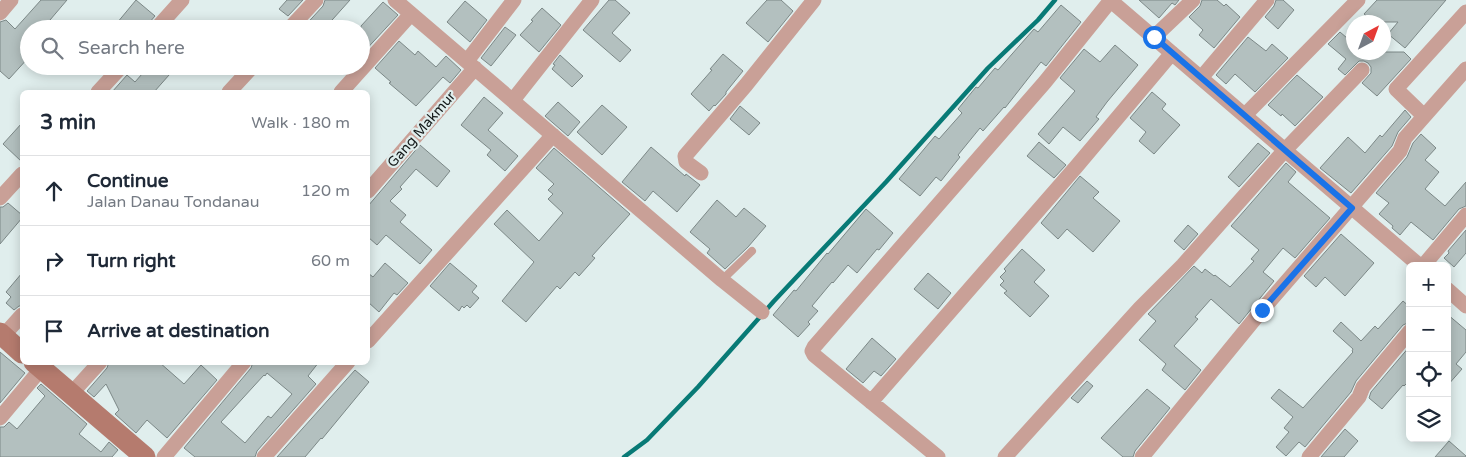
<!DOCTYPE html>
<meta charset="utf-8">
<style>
body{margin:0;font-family:"Varela Round",sans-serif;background:#f6f6f7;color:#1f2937}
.controls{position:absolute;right:15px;bottom:15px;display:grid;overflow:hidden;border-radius:8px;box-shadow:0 2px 12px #0003}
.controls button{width:45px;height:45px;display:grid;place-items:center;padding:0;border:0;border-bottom:1px solid #e0e1e3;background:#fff;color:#1f2937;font:25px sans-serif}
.compass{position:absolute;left:1346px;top:15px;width:45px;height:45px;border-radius:50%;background:#fff;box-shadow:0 2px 12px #0003;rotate:41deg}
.stop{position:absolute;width:15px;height:15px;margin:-11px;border:4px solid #1a73e8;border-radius:50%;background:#fff}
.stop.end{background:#1a73e8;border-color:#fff;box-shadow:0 1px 5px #0008}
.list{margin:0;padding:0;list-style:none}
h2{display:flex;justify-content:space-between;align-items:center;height:65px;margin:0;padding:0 20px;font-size:21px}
h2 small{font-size:16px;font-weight:400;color:#747a83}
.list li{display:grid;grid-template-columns:32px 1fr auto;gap:15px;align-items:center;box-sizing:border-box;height:70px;padding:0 20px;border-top:1px solid #e0e1e3}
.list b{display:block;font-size:19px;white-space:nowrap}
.list p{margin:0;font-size:16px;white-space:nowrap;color:#747a83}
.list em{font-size:16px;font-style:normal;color:#747a83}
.icon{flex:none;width:28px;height:28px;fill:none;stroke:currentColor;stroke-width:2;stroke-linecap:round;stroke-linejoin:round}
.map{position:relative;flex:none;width:1466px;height:457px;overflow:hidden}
.search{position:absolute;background:#fff;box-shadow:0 2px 12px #0003;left:20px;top:20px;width:350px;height:55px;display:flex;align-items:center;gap:12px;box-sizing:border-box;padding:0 18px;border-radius:28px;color:#747a83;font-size:19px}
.panel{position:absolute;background:#fff;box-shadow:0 2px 12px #0003;left:20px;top:90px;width:350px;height:275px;border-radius:8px}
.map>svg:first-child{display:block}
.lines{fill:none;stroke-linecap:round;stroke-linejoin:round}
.stream{stroke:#087a76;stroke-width:4.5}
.building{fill:#b3c0bf;stroke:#7c8887;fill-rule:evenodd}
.lane{stroke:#c9a097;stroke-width:8}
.street{stroke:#c9a097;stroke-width:15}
.secondary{stroke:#b57b6e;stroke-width:21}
.route{stroke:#1a73e8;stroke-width:6}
.labels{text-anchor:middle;stroke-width:4.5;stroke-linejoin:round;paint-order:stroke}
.street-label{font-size:14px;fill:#131818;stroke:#e0eeed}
</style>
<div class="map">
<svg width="1466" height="457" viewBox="0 0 1466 457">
<rect width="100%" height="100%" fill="#e0eeed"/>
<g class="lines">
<path class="stream" d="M624,457L647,440L698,387L774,301L886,182L988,68L1038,20L1055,0"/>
</g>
<path class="building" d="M41,0H67L50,20L59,29H29V57L9,79L0,71V22L6,20L15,29Z
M136,0L155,16L149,23L147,29H112Z
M287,0H303L288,16L279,9Z
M325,0H350L324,29H302L323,6Z
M609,0H615L630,13L612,33L631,50L620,62L583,30Z
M767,0H781L793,11L768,42L746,23Z
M1139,0H1179L1175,5L1172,3L1159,18Z
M1202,0H1217L1224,6L1226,4L1240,17L1214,48L1199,35L1203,30L1189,17L1200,6Z
M1276,0H1283L1294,10L1278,29L1265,17L1274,6Z
M1377,0H1446L1405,48L1388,34L1398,22H1374L1364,14Z
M465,1L487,20L470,42L447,22Z
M383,2L398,15L361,55V26Z
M1061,5L1081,22L1046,66L1041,62L1005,108L1004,107L983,131L980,128L958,155L960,157L941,181L936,177L920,196L899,179L935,136L939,139L962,113L958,109L976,87L978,88L995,68L998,70L1034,29L1038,32Z
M542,8L561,25L539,52L520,35L533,21L531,20Z
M505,27L516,35L491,66L481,58Z
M1340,32L1354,44V52H1404L1411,59L1377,96L1362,83L1371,73V67L1368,63L1364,61H1359L1345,75L1338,69L1346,59L1328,44Z
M1248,37L1266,51L1272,44L1288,58L1255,92L1235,74L1226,84L1216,75Z
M399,41L415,55L418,51L436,67L446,56L461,70L450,83L443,77L416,106L389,83L391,82L375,68Z
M1115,45L1138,65L1107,102L1096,117L1099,119L1080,141L1063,127L1049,144L1038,134L1075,91L1060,78L1084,49L1100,62Z
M723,54L743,71L726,92V94L715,106L714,105L709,111L691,94L712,70L710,69Z
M560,55L583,76L572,87L552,69L555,65L553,64Z
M149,66H177L154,92H112L127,75L135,82Z
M1297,75L1323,97L1295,126L1282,114L1281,116L1268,105Z
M1152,92L1166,104L1162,109L1180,125L1154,154L1139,141L1146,132L1130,118Z
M484,97L503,113L488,130L518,156L505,171L487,155L491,150L461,125Z
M558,102L580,122L568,136L545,116Z
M602,105L627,127L602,155L577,132Z
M740,106L760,123L749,135L730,119Z
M1405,110L1411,117L1398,132L1392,146L1351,193L1320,168L1348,137L1365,153L1380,135L1382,137Z
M22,123V162L3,144Z
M1421,134L1436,148L1425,160L1439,172L1425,189L1445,206L1466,182V206L1459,209L1433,240L1411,222L1400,235L1392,228L1393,226L1379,214L1389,203L1376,193L1407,157L1413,143Z
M1039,142L1066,165L1054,178L1027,156Z
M1258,143L1270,153L1239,187L1228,177Z
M420,145L450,171L437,187L416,169L400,187L402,189L390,201L406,215L400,222L432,250L420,264L386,235L377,245L368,237V206Z
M651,147L685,176L686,174L700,185L677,212L653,191L645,201L622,182Z
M554,148L630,214L592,256L595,258L579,276L575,272L560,289L557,286L526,322L502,301L534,262L494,224L507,210L539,241L563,213L548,199L553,194L548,190L554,184L536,168Z
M1286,163L1296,172L1288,182L1330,218L1295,258L1283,248L1263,272L1274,281L1239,324L1211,299L1195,317L1198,319L1174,346L1201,370L1185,390L1162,370L1166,364L1139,340L1156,321L1148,314L1194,266L1202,273L1205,269L1214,276L1215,275L1230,287L1254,261L1251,259L1259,250L1231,226Z
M1080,176L1099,192L1093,198L1120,221L1093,252L1067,229L1058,239L1041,223Z
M717,200L736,217L744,208L766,226L748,247L725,269L707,253L710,249L690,232Z
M8,203L22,215V218L0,244V207H3Z
M866,209L893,233L879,250L877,249L857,273L848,265L833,283L832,282L812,306L818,311L808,322L810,324L798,337L773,315L794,290L796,291L827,253L828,254Z
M1188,225L1198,234L1184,250L1174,241Z
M1466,230V253L1454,267L1444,258L1449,253L1448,251Z
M1341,234L1374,263L1345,296L1325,277L1316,287L1304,276Z
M1022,249L1045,270L1034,282L1049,296L1030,317L1004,293L1007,291L1000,285L1004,281L1000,277L1006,271L1004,269Z
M385,263L408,283L397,295L394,293L379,312L368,302V273L373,277Z
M450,263L477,286L472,292L479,298L470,308L467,305L464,308L462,306L459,311L430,286Z
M22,273V306H19L14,310L6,303L11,297L6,292Z
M928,273L951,293L938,309L914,289Z
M1403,301L1410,307V322L1403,325L1356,381L1351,392L1305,447L1299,442L1286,456L1276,447L1289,432L1284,428L1293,417L1271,398L1279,389L1303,408L1353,352L1352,351L1353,349L1333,331L1341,322L1361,341L1375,326L1378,329Z
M1447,314L1466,330V352L1456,364L1462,369L1447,386Z
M872,338L896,359L881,376L874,371L863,383L846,369Z
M1410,346V380L1404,386L1403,385L1382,409L1369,398L1371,392Z
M0,352L25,373L0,403Z
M109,362H159L184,384L201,365L217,380L167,438L147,420L136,433L115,414L119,410L106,384L94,397L87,391L107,368Z
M253,362H319L308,376L316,384L257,451L255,457H195L184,448L251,368ZM267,373L292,394L271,418L268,416L245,443L221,422L264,375L265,376Z
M355,370L369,382L322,439L321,438L305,457H277Z
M1087,381L1093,386L1078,403L1071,398Z
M41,384L87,424L79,434L101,452L109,442L118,450L112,457H0V427H4L9,422L17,429L45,396L37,388Z
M1147,389L1170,408L1135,451L1133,457H1123L1101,438Z
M1345,429L1358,441L1344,457H1321Z
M1449,441L1466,456V457H1435Z"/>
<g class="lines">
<path class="lane" d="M722,280L752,251"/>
<path class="street" d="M395,0L722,280L762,312
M1110,0L1420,266
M0,13L11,0
M156,29L182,0
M289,29L316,0
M1154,37L1193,0
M467,61L514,0
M1201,78L1267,0
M98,92L122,66
M229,92L253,66
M341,92L411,14
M513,100L592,0
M1245,115L1358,0
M1424,116L1396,89L1466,12
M701,173L686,162L685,156L746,85L814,0
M368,191L475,68
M0,198L22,174
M1423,266L1466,215
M1447,289L1466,306
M3,336L22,315
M368,341L553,135
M71,394L100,362
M871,402L1076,167L1172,53
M0,418L41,369
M164,457L244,362
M264,457L348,362
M938,457L814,355L812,351L814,347L1045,82L1111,0
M1005,457L1140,308L1183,265L1285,150L1362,70
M1142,457L1262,310L1400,151L1405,138L1466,69
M1309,457L1359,397L1363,387L1410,331"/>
<path class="secondary" d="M0,333L22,353
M34,362L145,457"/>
</g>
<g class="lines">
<path class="route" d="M1154,37L1352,208L1262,310"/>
</g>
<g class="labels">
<g class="street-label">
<text transform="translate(421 129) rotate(-49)" y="5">Gang Makmur</text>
</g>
</g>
</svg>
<div class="controls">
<button>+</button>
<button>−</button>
<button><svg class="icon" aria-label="locate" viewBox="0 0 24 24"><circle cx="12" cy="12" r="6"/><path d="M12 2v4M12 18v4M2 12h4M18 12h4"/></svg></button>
<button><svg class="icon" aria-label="layers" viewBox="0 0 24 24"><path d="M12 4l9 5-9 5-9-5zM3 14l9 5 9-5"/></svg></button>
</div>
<svg class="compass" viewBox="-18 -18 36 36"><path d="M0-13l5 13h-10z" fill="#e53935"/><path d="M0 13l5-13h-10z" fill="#747a83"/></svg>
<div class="stop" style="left:1154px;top:37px"></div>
<div class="stop end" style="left:1262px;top:310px"></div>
<div class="search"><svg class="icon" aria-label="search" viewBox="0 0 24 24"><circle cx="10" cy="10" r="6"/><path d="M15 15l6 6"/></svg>Search here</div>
<section class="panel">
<h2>3 min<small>Walk · 180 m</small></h2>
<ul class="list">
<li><svg class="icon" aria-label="ahead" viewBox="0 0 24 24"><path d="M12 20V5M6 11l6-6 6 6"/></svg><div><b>Continue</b><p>Jalan Danau Tondanau</p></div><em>120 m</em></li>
<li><svg class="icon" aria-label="right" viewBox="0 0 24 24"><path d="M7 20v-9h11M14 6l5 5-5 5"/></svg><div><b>Turn right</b></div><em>60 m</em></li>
<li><svg class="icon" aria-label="arrive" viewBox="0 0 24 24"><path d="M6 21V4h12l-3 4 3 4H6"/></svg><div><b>Arrive at destination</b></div></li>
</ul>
</section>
</div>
